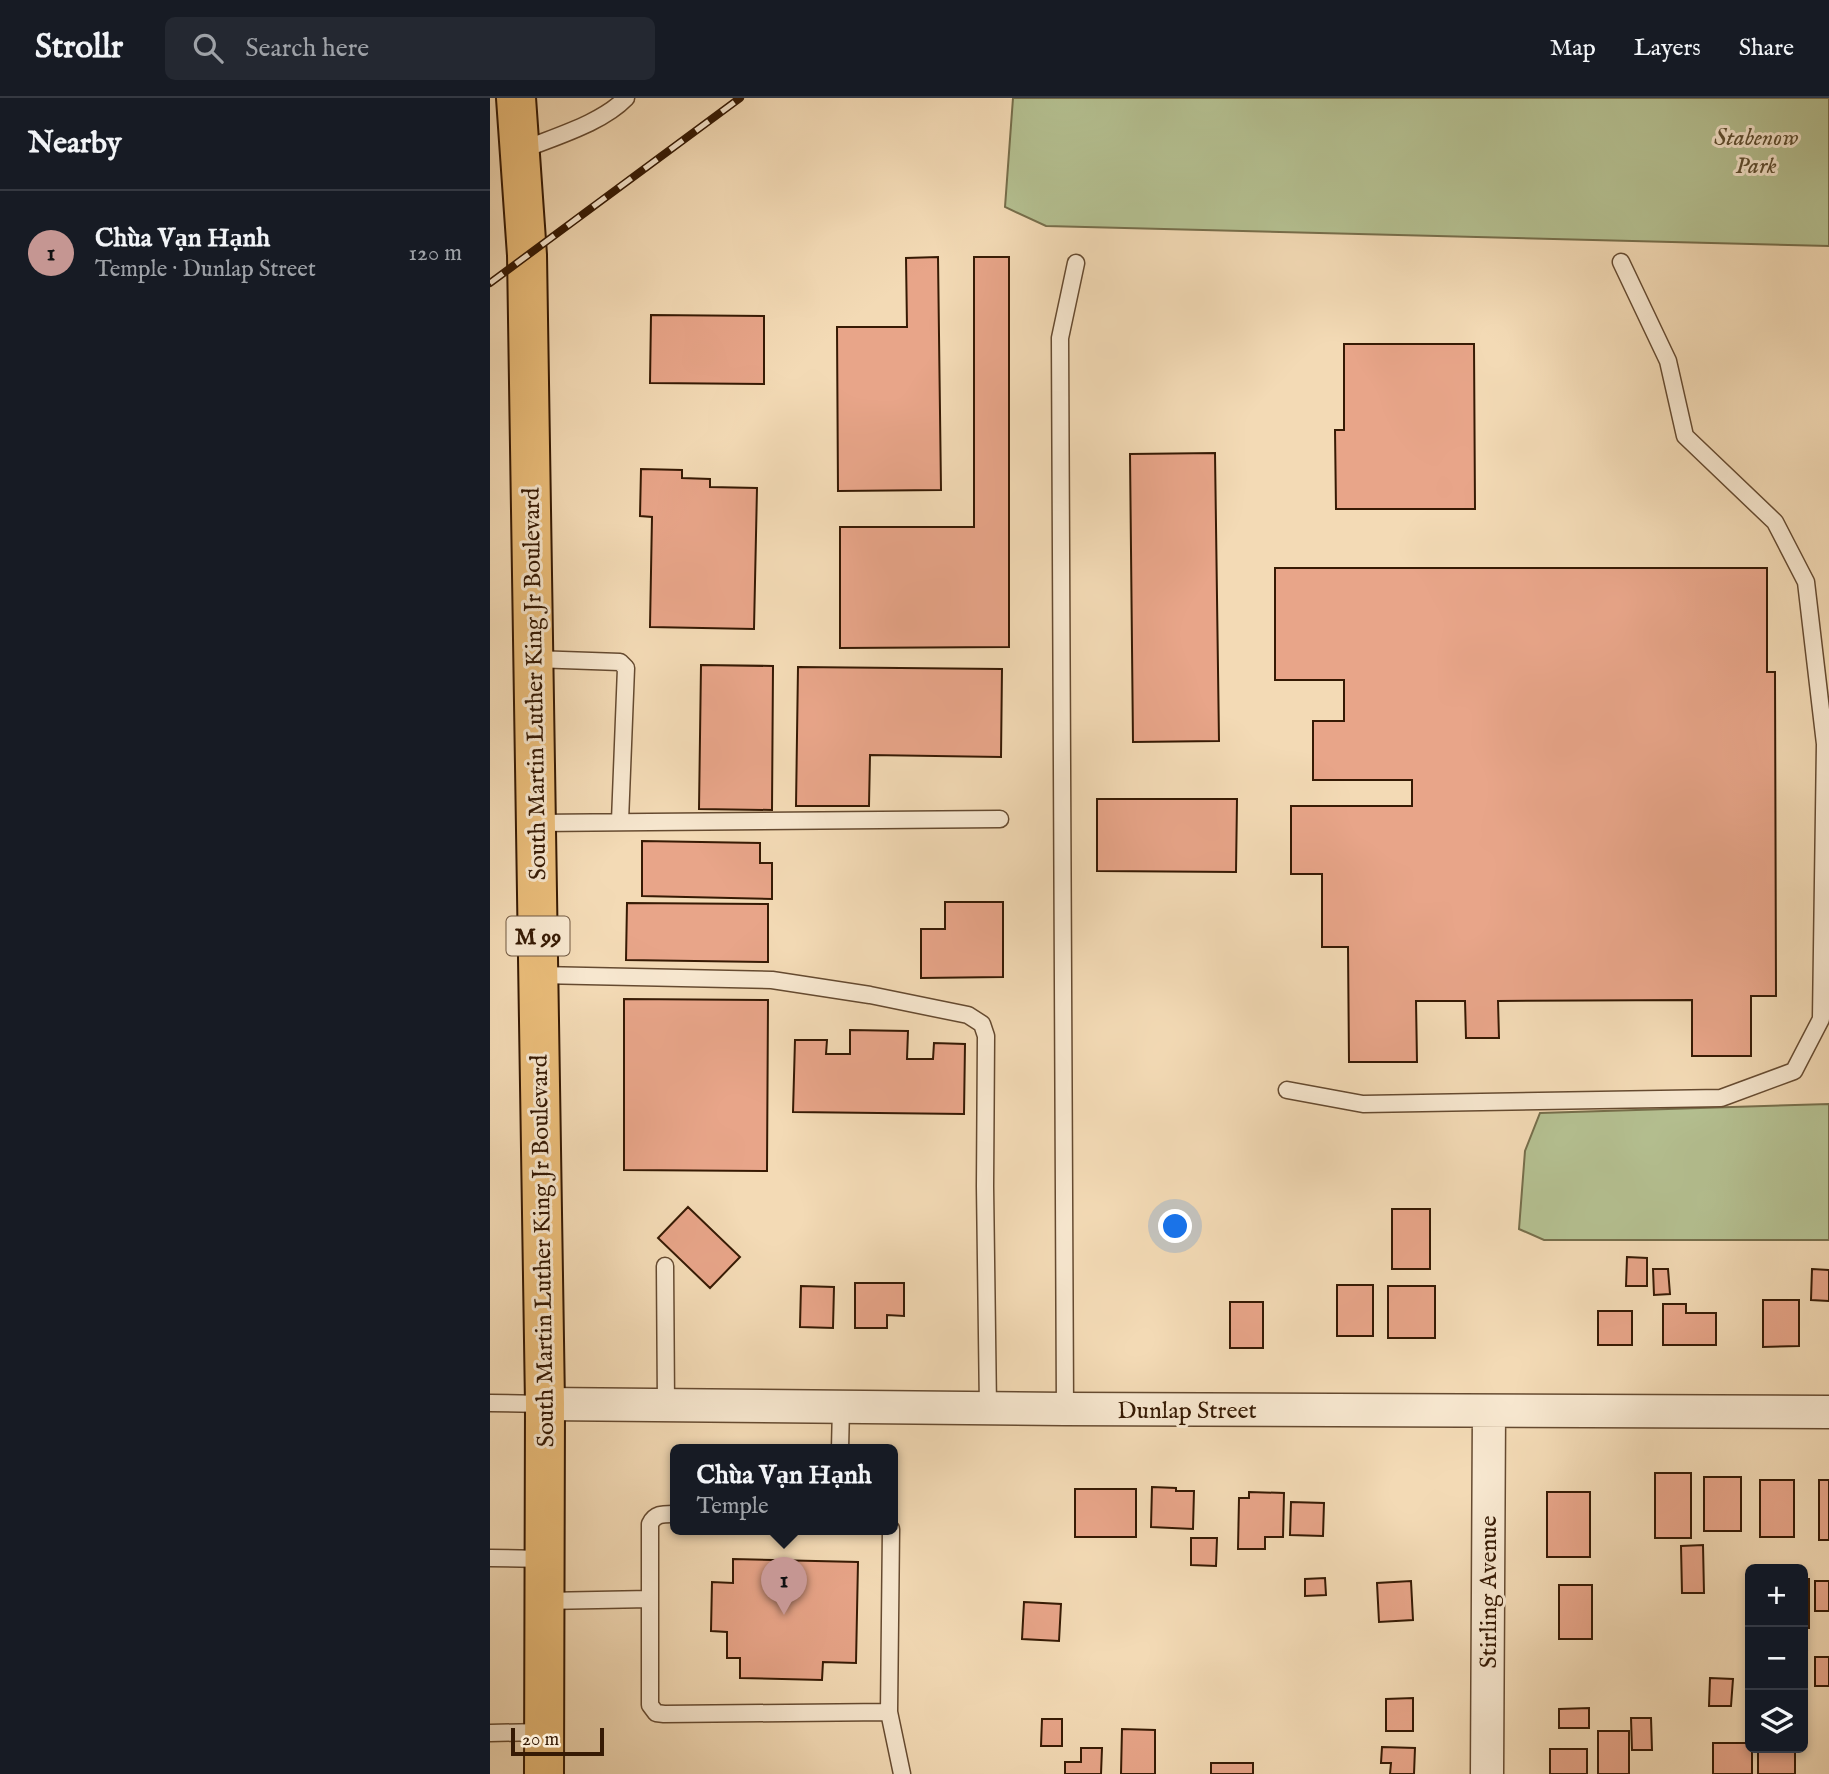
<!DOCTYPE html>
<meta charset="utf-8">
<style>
body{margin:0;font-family:"IM FELL English",serif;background:#242831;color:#f1f3f6}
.controls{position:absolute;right:21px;bottom:21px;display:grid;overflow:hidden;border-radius:10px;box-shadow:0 4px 10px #0003}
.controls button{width:63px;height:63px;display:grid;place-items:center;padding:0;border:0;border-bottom:2px solid #363941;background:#171b24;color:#f1f3f6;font:35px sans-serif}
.scale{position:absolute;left:21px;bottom:18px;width:93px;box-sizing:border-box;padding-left:7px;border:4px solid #361a04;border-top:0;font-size:19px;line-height:24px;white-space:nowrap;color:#361a04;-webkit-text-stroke:5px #f7e7cf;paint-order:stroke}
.you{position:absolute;left:686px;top:1129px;width:24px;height:24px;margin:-18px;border:5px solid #fff;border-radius:50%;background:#1a73e8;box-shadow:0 0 0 10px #1a73e833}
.badge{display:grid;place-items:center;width:46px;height:46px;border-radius:50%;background:#c59692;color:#111;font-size:23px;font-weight:700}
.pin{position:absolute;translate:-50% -58px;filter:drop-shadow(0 2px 4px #0008)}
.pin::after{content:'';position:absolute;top:37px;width:24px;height:21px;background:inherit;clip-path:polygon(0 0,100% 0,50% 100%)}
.popup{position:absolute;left:180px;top:1346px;width:228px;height:91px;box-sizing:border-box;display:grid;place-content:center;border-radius:10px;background:#171b24;filter:drop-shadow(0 2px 5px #0005);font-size:23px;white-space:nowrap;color:#9ea1a6}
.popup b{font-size:26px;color:#f1f3f6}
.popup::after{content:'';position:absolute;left:50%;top:100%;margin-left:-14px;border:14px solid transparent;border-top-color:#171b24}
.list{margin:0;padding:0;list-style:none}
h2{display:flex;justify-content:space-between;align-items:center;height:91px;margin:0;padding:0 28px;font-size:30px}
h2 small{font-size:23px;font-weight:400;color:#9ea1a6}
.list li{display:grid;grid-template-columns:46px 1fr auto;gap:21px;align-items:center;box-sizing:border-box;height:126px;padding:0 28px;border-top:2px solid #363941}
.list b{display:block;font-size:26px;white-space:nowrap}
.list p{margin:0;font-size:23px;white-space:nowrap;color:#9ea1a6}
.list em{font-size:23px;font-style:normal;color:#9ea1a6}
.icon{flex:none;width:38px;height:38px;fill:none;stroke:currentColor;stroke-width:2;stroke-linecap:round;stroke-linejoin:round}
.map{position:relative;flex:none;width:1339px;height:1676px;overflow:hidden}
header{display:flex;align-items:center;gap:42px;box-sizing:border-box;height:98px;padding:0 35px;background:#171b24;border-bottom:2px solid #363941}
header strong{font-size:33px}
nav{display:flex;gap:38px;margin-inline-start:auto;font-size:24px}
.search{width:490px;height:63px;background:#242831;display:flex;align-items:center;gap:18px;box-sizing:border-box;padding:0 24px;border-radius:10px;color:#9ea1a6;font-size:26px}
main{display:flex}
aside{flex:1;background:#171b24}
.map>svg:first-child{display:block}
.green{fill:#b5c192;stroke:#766e4b;stroke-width:2}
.building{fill:#e8a589;stroke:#361a04;stroke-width:2}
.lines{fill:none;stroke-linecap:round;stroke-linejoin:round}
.service-casing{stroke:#654a30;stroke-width:19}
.minor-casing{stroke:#654a30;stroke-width:35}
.primary-casing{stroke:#361a04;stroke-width:42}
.service{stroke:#f7e7cf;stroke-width:16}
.minor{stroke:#f7e7cf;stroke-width:32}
.primary{stroke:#eabd7a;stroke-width:38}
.rail-casing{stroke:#361a04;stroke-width:8}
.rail{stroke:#f7e7cf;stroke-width:5;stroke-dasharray:16;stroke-linecap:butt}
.labels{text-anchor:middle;stroke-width:6;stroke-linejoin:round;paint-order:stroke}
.shield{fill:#f7e7cf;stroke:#705841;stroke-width:2}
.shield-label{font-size:23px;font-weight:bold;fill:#361a04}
.park-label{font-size:24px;font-style:italic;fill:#5c4c2f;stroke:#f7e7cf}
.street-label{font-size:24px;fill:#361a04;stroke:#f7e7cf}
</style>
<header>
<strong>Strollr</strong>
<div class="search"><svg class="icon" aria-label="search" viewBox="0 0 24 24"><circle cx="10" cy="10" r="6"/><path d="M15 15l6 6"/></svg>Search here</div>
<nav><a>Map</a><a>Layers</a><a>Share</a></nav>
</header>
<main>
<aside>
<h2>Nearby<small></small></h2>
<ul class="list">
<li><span class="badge">1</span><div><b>Chùa Vạn Hạnh</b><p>Temple · Dunlap Street</p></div><em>120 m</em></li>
</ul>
</aside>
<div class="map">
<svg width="1339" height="1676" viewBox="0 0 1339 1676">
<rect width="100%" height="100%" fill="#f3dab5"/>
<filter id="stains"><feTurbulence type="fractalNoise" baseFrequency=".00286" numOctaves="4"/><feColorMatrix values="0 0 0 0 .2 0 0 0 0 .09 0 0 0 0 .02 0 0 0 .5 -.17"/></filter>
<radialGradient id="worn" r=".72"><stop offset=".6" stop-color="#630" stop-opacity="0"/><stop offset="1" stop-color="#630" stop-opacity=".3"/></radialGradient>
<path class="green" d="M523,0H1339V148L556,128L515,109Z
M1339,1006V1142H1054L1029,1131L1035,1053L1050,1015Z"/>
<path class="building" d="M448,159L451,392L348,393L347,229H417L416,160Z
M484,159H519V549L350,550V429H484Z
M161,217L274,218V286L160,285Z
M854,246H984L985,411H846L845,332H854Z
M725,355L729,643L643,644L640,356Z
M151,371L192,372V380L220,381V389L267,390L264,531L160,529L162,419L150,418Z
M785,470H1277V574H1285L1286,898H1261V958H1202V902L1008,903L1009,940H976L975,903H926L927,964H859L858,849H832V776H801V708H922V682H823V623H854V582H785Z
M211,567L283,568L282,712L209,711Z
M308,569L512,571L511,659L380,657L379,708H306Z
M607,701H747L746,774L607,773Z
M152,743L270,745V765H282V801L152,798Z
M455,804H513V879L431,880V831H455Z
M137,805L278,806V864L136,862Z
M134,901L278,902L277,1073L134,1072Z
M360,932L418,933L417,961H443L444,945L475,946L474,1016L303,1014L305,942H337L336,956H360Z
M198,1109L250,1159L220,1190L168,1140Z
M902,1111H940V1171H902Z
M1137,1159L1157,1160V1188H1136Z
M1163,1171H1178L1180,1196L1164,1197Z
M1322,1171L1339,1172V1203L1321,1202Z
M365,1185H414V1218L397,1217V1230H365Z
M847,1187H883V1238H847Z
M311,1188L344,1189L343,1230L310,1229Z
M898,1188H945V1240H898Z
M1273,1202H1309V1248L1273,1249Z
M740,1204H773V1250H740Z
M1173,1206H1196V1215H1226V1247H1173Z
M1108,1213H1142V1247H1108Z
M1165,1375H1201V1440H1165Z
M1214,1379H1251V1433H1214Z
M1270,1382H1304V1439H1270Z
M1329,1382H1339V1442H1329Z
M662,1389L686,1390V1393H704L703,1431L661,1429Z
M585,1391H646V1439H585Z
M759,1394L794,1395L793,1439H775V1451H748L749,1400H759Z
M1057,1394H1100V1459H1057Z
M801,1404L834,1405L833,1438L800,1437Z
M701,1440H727L726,1468L701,1467Z
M1213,1447L1214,1495H1192L1191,1448Z
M243,1461L368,1464L366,1565L333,1564L332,1582L250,1580V1560H237V1534L221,1533L222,1484L243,1485Z
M835,1480L836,1497L815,1498V1481Z
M1313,1481H1319V1530H1313Z
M921,1483L923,1522L889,1524L887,1485Z
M1325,1483H1339V1513H1325Z
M1069,1487H1102V1541H1069Z
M534,1504L571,1506L569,1543L532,1541Z
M1313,1553H1317L1315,1580H1313Z
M1325,1559H1339V1588H1325Z
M1220,1580L1243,1581L1241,1608H1219Z
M923,1600V1633H896V1601Z
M1099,1610V1630H1069V1611Z
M1141,1620H1161L1162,1652H1142Z
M552,1621H572V1648H551Z
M632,1631L665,1632V1676H631Z
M1108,1633H1139V1676H1108Z
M1223,1645H1260V1650H1262V1676H1223Z
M892,1649L925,1650L924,1676H900L901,1665H891Z
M591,1650H612L611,1676H575V1664H591Z
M1268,1650H1305V1676H1268Z
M1060,1651H1097V1676H1060Z
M721,1665H763V1676H721Z"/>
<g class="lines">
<defs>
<path id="service" d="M30,53C63,39 111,26 136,0
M44,561L130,564L136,570L130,723
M46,725L510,721
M49,877L282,882L380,897L478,917L492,926L496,938L495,1088L498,1310
M797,992L873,1006L1231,1000L1304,973L1331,921L1335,646L1316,484L1285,424L1195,338L1178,263L1131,164
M175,1168L176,1307
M0,1305L55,1306
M575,1311L570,240L586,165
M350,1351L351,1309
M186,1416C174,1416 165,1415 160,1426V1607L166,1615L174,1616L399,1614L401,1431
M0,1460L54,1461
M54,1503L160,1501
M399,1614L412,1676
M0,1635L53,1634"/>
<path id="minor" d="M55,1306L575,1311L1339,1314
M997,1676L999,1313"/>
<path id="primary" d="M26,0L37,157L55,1306L54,1676"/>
</defs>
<use href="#service" class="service-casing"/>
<use href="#minor" class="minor-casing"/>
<use href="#primary" class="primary-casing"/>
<use href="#service" class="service"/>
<use href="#minor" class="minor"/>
<use href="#primary" class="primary"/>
<defs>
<path id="rail" d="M0,185L250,0"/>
</defs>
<use href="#rail" class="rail-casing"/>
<use href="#rail" class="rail"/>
</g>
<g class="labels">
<rect class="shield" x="16.5" y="818.5" width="63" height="39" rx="5"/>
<g class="shield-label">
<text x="48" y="846">M 99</text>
</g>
<g class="park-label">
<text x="1266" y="47">Stabenow<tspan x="1266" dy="28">Park</tspan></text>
</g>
<g class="street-label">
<text transform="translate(44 586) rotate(-91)" y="8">South Martin Luther King Jr Boulevard</text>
<text transform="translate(52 1153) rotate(-91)" y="8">South Martin Luther King Jr Boulevard</text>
<text x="697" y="1320">Dunlap Street</text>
<text transform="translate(998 1494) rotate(-90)" y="8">Stirling Avenue</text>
</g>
</g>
<rect width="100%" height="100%" filter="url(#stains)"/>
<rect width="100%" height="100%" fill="url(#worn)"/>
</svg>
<div class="controls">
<button>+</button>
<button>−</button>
<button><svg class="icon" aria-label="layers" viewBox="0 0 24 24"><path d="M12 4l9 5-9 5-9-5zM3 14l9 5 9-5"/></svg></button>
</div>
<div class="scale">20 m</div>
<div class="you"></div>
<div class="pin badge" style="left:294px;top:1517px">1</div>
<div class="popup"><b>Chùa Vạn Hạnh</b>Temple</div>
</div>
</main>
